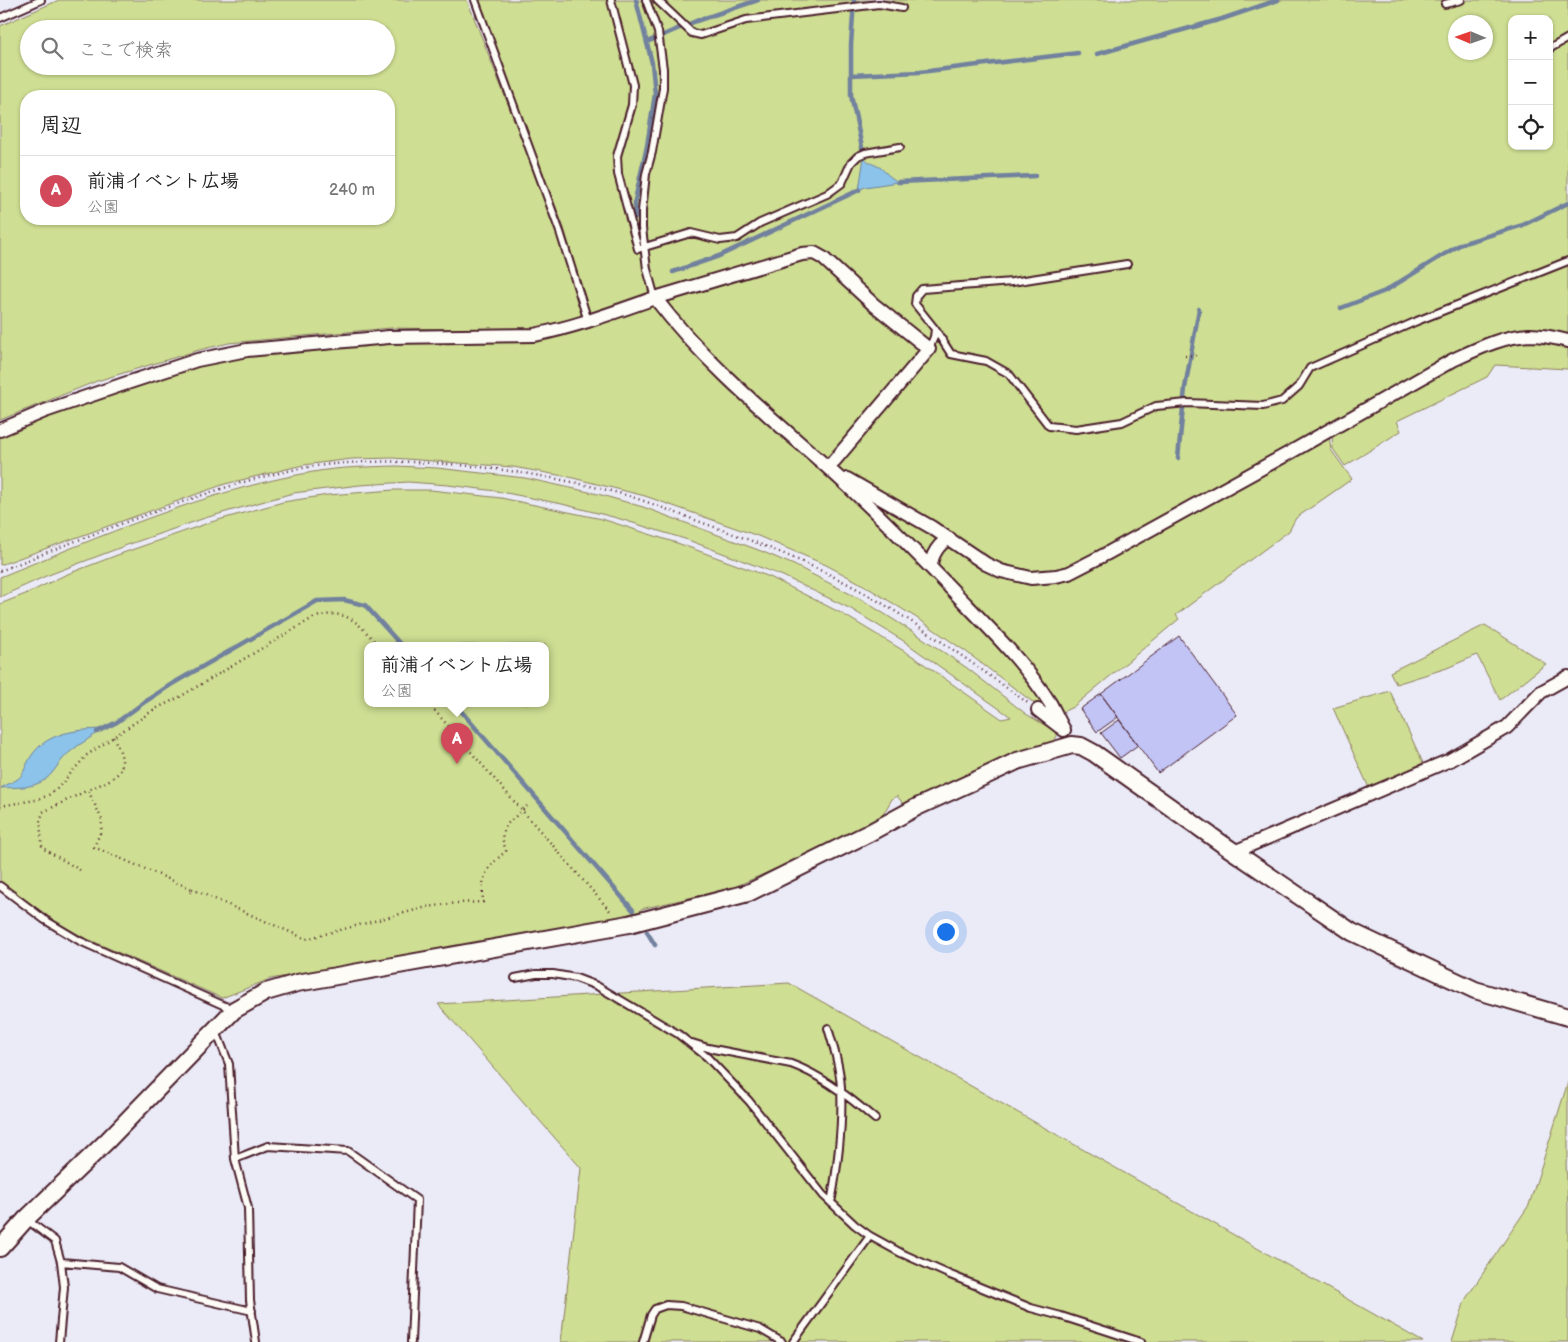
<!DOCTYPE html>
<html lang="ja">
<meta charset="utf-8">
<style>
body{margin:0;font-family:"Balsamiq Sans","Klee One",sans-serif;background:#f6f6f6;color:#222}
.controls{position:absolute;right:15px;top:15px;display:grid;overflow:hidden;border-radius:10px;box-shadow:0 1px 4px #0004}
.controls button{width:45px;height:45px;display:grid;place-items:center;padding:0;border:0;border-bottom:1px solid #e0e0e0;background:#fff;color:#222;font:25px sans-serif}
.compass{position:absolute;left:1448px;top:15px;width:45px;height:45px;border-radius:50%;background:#fff;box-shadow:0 1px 4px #0004;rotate:272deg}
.you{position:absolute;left:945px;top:931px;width:18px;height:18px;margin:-12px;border:4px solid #fff;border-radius:50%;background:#1a73e8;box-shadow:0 0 0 8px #1a73e833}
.badge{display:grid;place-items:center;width:32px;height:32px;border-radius:50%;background:#d1495b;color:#fff;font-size:16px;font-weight:700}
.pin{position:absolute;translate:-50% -41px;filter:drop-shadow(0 1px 2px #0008)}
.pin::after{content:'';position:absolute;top:26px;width:18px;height:15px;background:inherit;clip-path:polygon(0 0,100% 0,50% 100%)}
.popup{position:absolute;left:364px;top:642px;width:185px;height:65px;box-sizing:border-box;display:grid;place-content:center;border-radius:10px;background:#fff;filter:drop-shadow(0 1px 4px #0005);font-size:16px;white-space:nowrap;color:#767676}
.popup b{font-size:19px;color:#222}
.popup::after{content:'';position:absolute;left:50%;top:100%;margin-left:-10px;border:10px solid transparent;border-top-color:#fff}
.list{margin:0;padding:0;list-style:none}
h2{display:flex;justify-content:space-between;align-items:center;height:65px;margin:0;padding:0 20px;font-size:21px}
h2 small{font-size:16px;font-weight:400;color:#767676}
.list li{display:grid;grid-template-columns:32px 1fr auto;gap:15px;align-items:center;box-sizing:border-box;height:70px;padding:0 20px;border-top:1px solid #e0e0e0}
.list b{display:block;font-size:19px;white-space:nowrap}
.list p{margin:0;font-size:16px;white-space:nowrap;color:#767676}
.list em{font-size:16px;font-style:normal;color:#767676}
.icon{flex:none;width:28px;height:28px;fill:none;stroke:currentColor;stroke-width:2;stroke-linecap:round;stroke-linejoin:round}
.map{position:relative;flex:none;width:1568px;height:1342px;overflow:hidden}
.search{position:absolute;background:#fff;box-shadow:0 1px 4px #0004;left:20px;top:20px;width:375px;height:55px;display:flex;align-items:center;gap:12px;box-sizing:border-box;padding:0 18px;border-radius:28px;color:#767676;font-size:19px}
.panel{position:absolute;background:#fff;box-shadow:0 1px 4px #0004;left:20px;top:90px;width:375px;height:135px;border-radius:20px}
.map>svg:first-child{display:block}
.green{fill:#cede92;stroke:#8c7e5e;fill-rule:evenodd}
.water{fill:#8bc3ea;stroke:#71819e}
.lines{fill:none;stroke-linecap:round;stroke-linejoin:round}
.stream{stroke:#71819e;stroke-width:4.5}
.building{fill:#c2c4f6;stroke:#4a1f2b}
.service-casing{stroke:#4a1f2b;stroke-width:10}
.minor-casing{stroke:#4a1f2b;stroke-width:16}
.tertiary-casing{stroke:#4a1f2b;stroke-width:20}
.path{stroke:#4a1f2b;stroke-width:2.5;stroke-dasharray:1 4;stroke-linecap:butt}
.service{stroke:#fdfcf7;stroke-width:6}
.minor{stroke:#fdfcf7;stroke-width:12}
.tertiary{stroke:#fdfcf7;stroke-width:16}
</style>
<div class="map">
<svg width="1568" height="1342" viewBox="0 0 1568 1342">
<rect width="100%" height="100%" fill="#ebebf7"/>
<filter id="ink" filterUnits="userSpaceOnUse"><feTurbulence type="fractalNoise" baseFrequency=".02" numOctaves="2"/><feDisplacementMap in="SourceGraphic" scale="10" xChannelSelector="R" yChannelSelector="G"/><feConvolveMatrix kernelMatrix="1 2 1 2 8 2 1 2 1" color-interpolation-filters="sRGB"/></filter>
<g filter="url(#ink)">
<path class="green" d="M59,0H467L545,198L580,306L581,314L580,318L551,326L527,330L390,328L229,343L199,350L97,381L0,420V26ZM29,29H386V66H29ZM26,96H389V219H26Z
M475,0H1568V337L1515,333L1068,568L1040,574L996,564L837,471L836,464L935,349L817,249L592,315L587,306L564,228L513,95ZM1512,19H1549V146H1512ZM1456,22H1486V52H1456Z
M813,256L921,348L923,352L826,463L711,357L664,301Z
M653,304L882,524L1011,659L1055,719L965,651L920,620L860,583L826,565L758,536L645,496L569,477L513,467L393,458L352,459L303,465L225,484L0,565V433L44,415L215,359L391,341H504Z
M1530,340L1568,346V369L1495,365L1487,377L1397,421L1401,431L1345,466L1333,449L1332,435L1465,359L1507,343Z
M1329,435L1331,450L1352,479L1296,518L1289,531L1176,615L1179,619L1073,707L1060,713L937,567C935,558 942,551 948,545L1042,583Z
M396,466L437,468L525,478L598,494L643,507L761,551L794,565L864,601L921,637L967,668L1026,714L1058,733C1055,745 1044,745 1033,748L905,806L897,796L892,799L881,818L848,837L732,888L641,909V911L608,919L270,979L222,998L83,937L56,922L0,881V604L28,593L65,575L120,554L211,522L283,502L328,495L394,490H431L501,498L602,519L680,544L770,577L841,613L914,657L1002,719L1011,717L902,640L851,609L783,576L688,540L617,518L562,504L496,491L448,485L408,482L360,485L293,493L205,518L127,545L46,576L0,597V577C99,537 207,490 313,472C340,467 368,467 396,466ZM368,645H546V703H368Z
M861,494L940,537L934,543L927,556Z
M1485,625L1546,664L1500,700L1477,655L1447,668L1396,684L1390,672Z
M1390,691L1423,763L1369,788L1333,708Z
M789,983L1423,1342H561L581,1168L438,1004Z
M1568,1082V1158L1566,1162L1568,1208V1342H1452L1465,1300L1529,1205Z"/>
<path class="water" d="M864,157C868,163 874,164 881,168C886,173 891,178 898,182L865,187L859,190Z
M102,729C92,738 80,743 70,752C63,757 58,766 52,773C39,789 20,787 1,788C7,784 17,781 21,776C24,772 28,760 32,755C48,732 76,730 102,729Z"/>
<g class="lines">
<path class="stream" d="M854,0L851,45V95L864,157
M647,42L696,21L758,0
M1097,54L1222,19L1278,0
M851,75L920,72L1078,53
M898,182L1035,176
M635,218V200L647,146L655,94L652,63L636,0
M673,272L719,256L859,190
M1341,308L1385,291L1461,244L1523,225L1568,203
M1178,458L1185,388L1199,309
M454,703L633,910
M97,732L117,722L146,701L172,684L317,601L344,600L365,605L401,645
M647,932L655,945"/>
</g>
<path class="building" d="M1179,636L1237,715L1158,773L1101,694Z
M1101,694L1118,717L1097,732L1080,709Z
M1119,720L1138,745L1120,758L1101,733Z"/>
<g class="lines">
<defs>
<path id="service" d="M475,0L560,232L588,321
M611,0L633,85L632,105L617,156L618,174L638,249L691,233L720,240L737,238L760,223L827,194L842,183L851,163L858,156L865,153L900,147
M646,0L658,32L663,69V88L652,152L646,174L642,211V228L647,269L655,298
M657,0L692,33L701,35L746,20L879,4L902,8
M1445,4L1461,0
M0,18L41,0
M1549,49L1568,38
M935,329L951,354L986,361L1009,374L1049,426L1076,429L1122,422L1156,406L1187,403L1263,406L1282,401L1299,386L1310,368L1417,321L1568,261
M929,349L934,337L935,329L915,304L916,296L922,289L1012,282L1127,264
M0,886L45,920L80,941L234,1010
M515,978L536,974H553L576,978L597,986L678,1034L707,1057L749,1101L823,1195L855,1225L870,1236L901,1253L948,1274L1031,1308L1061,1316L1141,1342
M828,1028C834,1048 840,1068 841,1088C843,1127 838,1165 831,1203
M216,1031L229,1064L235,1159L248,1208L250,1300L256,1342
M692,1043L708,1048L791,1064C819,1074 852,1099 875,1119
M235,1159L268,1146L348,1151L417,1200L411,1342
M26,1219L55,1241L61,1262L64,1287L59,1342
M61,1262L119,1267L157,1289L252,1311
M643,1342L651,1315L655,1309L666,1305L681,1306L760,1329L782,1342
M793,1342L870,1236"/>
<path id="minor" d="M655,298L802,254L814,253L823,258L873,304L929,349L828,468
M0,430L45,411L124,384L197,360L247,350L389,337L534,335C575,327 615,312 655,298C704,362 767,414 827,467C874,509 918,554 962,600C993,632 1026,665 1050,703C1055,712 1059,721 1064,730
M847,479L931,527L986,564L1001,571L1031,578L1056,576L1069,573L1106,554L1291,452L1453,360C1477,349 1502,336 1530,335C1542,335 1556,338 1568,341
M931,567C931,556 939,542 950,539
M1038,710L1060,727
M1234,852L1450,760L1507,727L1541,692L1568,677"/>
<path id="tertiary" d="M0,1248L26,1219L107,1141L234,1010L266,992L297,983L629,924L748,893L869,833L917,807L983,777L1017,761L1072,745L1081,746L1094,753L1221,843L1352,932L1475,990L1568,1017"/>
</defs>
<use href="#service" class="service-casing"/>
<use href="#minor" class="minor-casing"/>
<use href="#tertiary" class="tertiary-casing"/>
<path class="path" d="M1185,356L1196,355
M0,571C57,548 113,526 171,506C216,490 261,475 309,467C404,453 519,468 611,491C643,499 675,513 706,524C754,541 802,560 848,584C912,618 970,662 1028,703
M428,703L611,912
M113,737C133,772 118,777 88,790L102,820L101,831L94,847L192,889L189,896
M0,806L35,800L47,796L56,790L87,755L155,709L178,698L313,618C347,607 357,622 378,645
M80,870L44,849L42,846L40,822L43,812L88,790
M192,889L306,939L427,907L457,903L483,902C481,874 486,869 506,851L502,838L506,825L527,806"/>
<use href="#service" class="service"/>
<use href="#minor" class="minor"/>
<use href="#tertiary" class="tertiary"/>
</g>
</g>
</svg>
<div class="controls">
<button>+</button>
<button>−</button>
<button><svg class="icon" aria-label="locate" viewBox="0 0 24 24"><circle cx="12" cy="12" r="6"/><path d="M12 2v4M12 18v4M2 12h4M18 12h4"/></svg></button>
</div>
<svg class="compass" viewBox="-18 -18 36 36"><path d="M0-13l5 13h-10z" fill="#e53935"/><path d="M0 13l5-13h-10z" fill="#767676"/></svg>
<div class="you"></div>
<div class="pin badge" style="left:457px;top:764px">A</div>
<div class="popup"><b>前浦イベント広場</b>公園</div>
<div class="search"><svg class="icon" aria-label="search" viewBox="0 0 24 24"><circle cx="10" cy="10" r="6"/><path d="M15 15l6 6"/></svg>ここで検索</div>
<section class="panel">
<h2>周辺<small></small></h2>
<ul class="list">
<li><span class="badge">A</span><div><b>前浦イベント広場</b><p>公園</p></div><em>240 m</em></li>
</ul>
</section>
</div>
